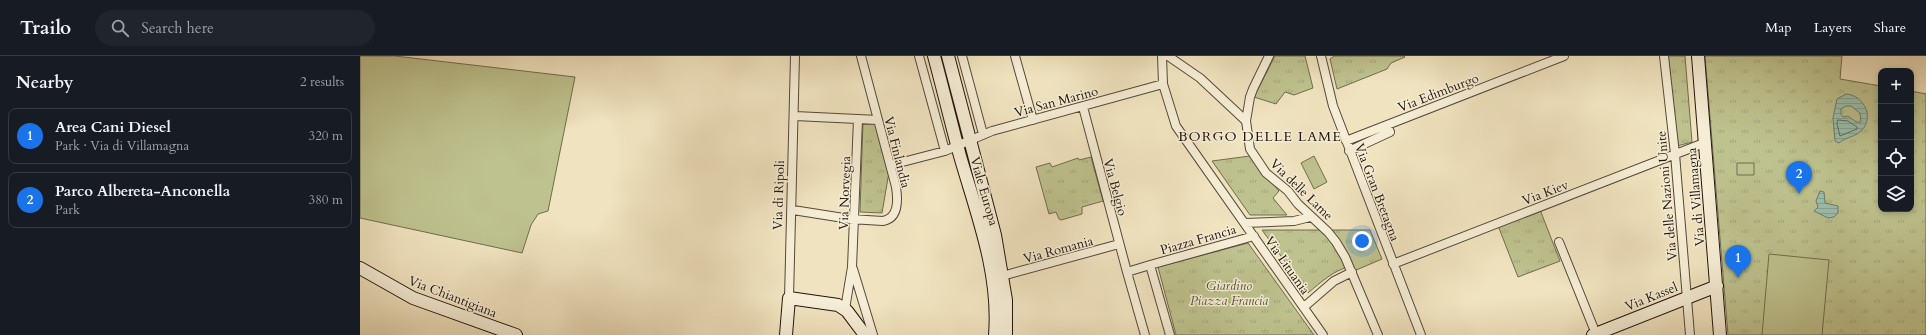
<!DOCTYPE html>
<meta charset="utf-8">
<style>
body{margin:0;font-family:Cardo,serif;background:#20242c;color:#f1f3f6}
.controls{position:absolute;right:12px;top:12px;display:grid;overflow:hidden;border-radius:8px;box-shadow:0 2px 6px #0003}
.controls button{width:36px;height:36px;display:grid;place-items:center;padding:0;border:0;border-bottom:1px solid #363941;background:#171b24;color:#f1f3f6;font:20px sans-serif}
.you{position:absolute;left:1002px;top:185px;width:14px;height:14px;margin:-10px;border:3px solid #fff;border-radius:50%;background:#1a73e8;box-shadow:0 0 0 6px #1a73e833}
.badge{display:grid;place-items:center;width:26px;height:26px;border-radius:50%;background:#1a73e8;color:#fff;font-size:13px;font-weight:700}
.pin{position:absolute;translate:-50% -33px;filter:drop-shadow(0 1px 2px #0008)}
.pin::after{content:'';position:absolute;top:21px;width:14px;height:12px;background:inherit;clip-path:polygon(0 0,100% 0,50% 100%)}
.list{margin:0;padding:0;list-style:none}
h2{display:flex;justify-content:space-between;align-items:center;height:52px;margin:0;padding:0 16px;font-size:17px}
h2 small{font-size:13px;font-weight:400;color:#9ea1a6}
.list li{display:grid;grid-template-columns:26px 1fr auto;gap:12px;align-items:center;box-sizing:border-box;height:56px;margin:0 8px 8px;padding:0 8px;border:1px solid #363941;border-radius:8px}
.list b{display:block;font-size:15px;white-space:nowrap}
.list p{margin:0;font-size:13px;white-space:nowrap;color:#9ea1a6}
.list em{font-size:13px;font-style:normal;color:#9ea1a6}
.icon{flex:none;width:22px;height:22px;fill:none;stroke:currentColor;stroke-width:2;stroke-linecap:round;stroke-linejoin:round}
.map{position:relative;flex:none;width:1566px;height:279px;overflow:hidden}
header{display:flex;align-items:center;gap:24px;box-sizing:border-box;height:56px;padding:0 20px;background:#171b24;border-bottom:1px solid #363941}
header strong{font-size:19px}
nav{display:flex;gap:22px;margin-inline-start:auto;font-size:14px}
.search{width:280px;height:36px;background:#20242c;display:flex;align-items:center;gap:10px;box-sizing:border-box;padding:0 14px;border-radius:22px;color:#9ea1a6;font-size:15px}
main{display:flex}
aside{flex:1;background:#171b24}
.map>svg:first-child{display:block}
.grass{fill:url(#grass-tufts);stroke:#706c4e}
.pitch{fill:#bec28e;stroke:#706c4e}
.water{fill:url(#water-rules);stroke:#6b7b6d;fill-rule:evenodd}
.lines{fill:none;stroke-linecap:round;stroke-linejoin:round}
.shore{stroke:#5e6a5d;stroke-width:1}
.street-casing{stroke:#56483a;stroke-width:10}
.secondary-casing{stroke:#22150d;stroke-width:14}
.street{stroke:#f5edd5;stroke-width:8}
.secondary{stroke:#f5edd5;stroke-width:12}
.labels{text-anchor:middle;stroke-width:3;stroke-linejoin:round;paint-order:stroke}
.street-label{font-size:13px;fill:#22150d;stroke:#f5edd5}
.park-label{font-size:13px;font-style:italic;fill:#59523a;stroke:#f5edd5}
.neighbourhood-label{font-size:14px;letter-spacing:1px;fill:#22150d;stroke:#f5edd5}
</style>
<header>
<strong>Trailo</strong>
<div class="search"><svg class="icon" aria-label="search" viewBox="0 0 24 24"><circle cx="10" cy="10" r="6"/><path d="M15 15l6 6"/></svg>Search here</div>
<nav><a>Map</a><a>Layers</a><a>Share</a></nav>
</header>
<main>
<aside>
<h2>Nearby<small>2 results</small></h2>
<ul class="list">
<li><span class="badge">1</span><div><b>Area Cani Diesel</b><p>Park · Via di Villamagna</p></div><em>320 m</em></li>
<li><span class="badge">2</span><div><b>Parco Albereta-Anconella</b><p>Park</p></div><em>380 m</em></li>
</ul>
</aside>
<div class="map">
<svg width="1566" height="279" viewBox="0 0 1566 279">
<defs>
<pattern id="grass-tufts" width="24" height="20" patternUnits="userSpaceOnUse"><rect width="24" height="20" fill="#bec28e"/><path d="M3 7l-1-3M5 7V3M7 7l1-3M15 17l-1-3M17 17v-4M19 17l1-3" fill="none" stroke="#a3a679"/></pattern>
<pattern id="water-rules" width="6" height="5" patternUnits="userSpaceOnUse"><rect width="6" height="5" fill="#9bbfad"/><path d="M0 2.5h6" fill="none" stroke="#85a394"/></pattern>
</defs>
<rect width="100%" height="100%" fill="#f0e3bf"/>
<filter id="stains"><feTurbulence type="fractalNoise" baseFrequency=".005" numOctaves="4"/><feColorMatrix values="0 0 0 0 .2 0 0 0 0 .09 0 0 0 0 .02 0 0 0 .5 -.17"/></filter>
<radialGradient id="worn" r=".72"><stop offset=".6" stop-color="#630" stop-opacity="0"/><stop offset="1" stop-color="#630" stop-opacity=".3"/></radialGradient>
<path class="grass" d="M915,0H945L953,32L934,39L925,36L916,48L894,41Z
M974,0H1044L1045,1L1031,7L1027,13L977,33L970,3Z
M1307,0H1325L1332,86L1317,90Z
M1345,0H1482L1480,23L1521,30V153H1551V35L1566,38V279H1368Z
M503,66L516,67L529,116L522,157L500,156Z
M890,100L919,135L913,142L927,159H890L852,105Z
M731,101L743,145L722,151V158L701,164L699,163L696,156L689,158L676,111L690,107L692,111L718,102L719,104Z
M1179,151L1200,205L1158,221L1137,167Z
M902,174H1010L1022,203L994,215L991,210C974,214 961,226 948,237Z
M888,187L954,279H816L798,211Z"/>
<path class="pitch" d="M0,0H35L215,21L188,155L178,158L171,169L162,197L0,162Z
M954,100L967,126L954,133L941,107Z
M1377,107H1394V119H1377Z
M1409,198L1469,204L1462,279H1402Z"/>
<path class="water" d="M1486,38C1504,39 1515,62 1501,75C1495,81 1486,81 1479,87L1475,85L1473,62L1477,43ZM1486,50H1491L1500,57L1501,66H1496L1488,60L1483,61L1481,58V53Z
M1460,135L1464,136L1465,147L1478,150V157L1474,161L1468,162L1454,155L1458,151L1456,145Z"/>
<g class="lines">
<path class="shore" d="M1478,64L1488,65L1497,71V73L1480,80L1477,68Z"/>
<defs>
<path id="street" d="M559,0L585,95
M602,0L623,78
M655,0L673,64
M802,0L803,28L816,70L963,279
M808,0L840,22L886,65
M909,0L893,33L890,41L886,65L890,93L906,117L928,135L938,148L968,176L976,186L985,201L1018,279
M961,0L973,50L1061,279
M1304,0L1315,98L1330,279
M723,51L767,216
M435,60L518,64
M986,85L1204,0
M989,95L1030,76L1027,69
M531,109L585,95L632,75L803,28
M433,154L490,163L523,165C539,162 538,144 536,131L501,0
M885,167L934,165L950,161
M1199,186L1236,278
M1033,208L1344,87
M790,209L894,180
M493,213L513,279
M642,220L759,188
M429,242L435,0
M944,251L974,225L992,216
M485,253L492,211L498,63
M785,279L767,216L790,209L810,279"/>
<path id="secondary" d="M574,0C583,33 591,67 600,100C617,159 640,217 635,279
M588,0L635,179L646,244V279
M1338,0L1360,279
M0,212L53,242L156,279
M426,279L429,242L478,249L487,255L505,279
M1233,279L1357,230"/>
</defs>
<use href="#street" class="street-casing"/>
<use href="#secondary" class="secondary-casing"/>
<use href="#street" class="street"/>
<use href="#secondary" class="secondary"/>
</g>
<g class="labels">
<g class="street-label">
<text transform="translate(1078 36) rotate(-21)" y="5">Via Edimburgo</text>
<text transform="translate(696 45) rotate(-15)" y="5">Via San Marino</text>
<text transform="translate(538 96) rotate(76)" y="5">Via Finlandia</text>
<text transform="translate(756 131) rotate(75)" y="5">Via Belgio</text>
<text transform="translate(942 133) rotate(44)" y="5">Via delle Lame</text>
<text transform="translate(625 135) rotate(74)" y="5">Viale Europa</text>
<text transform="translate(1018 136) rotate(69)" y="5">Via Gran Bretagna</text>
<text transform="translate(1185 136) rotate(-21)" y="5">Via Kiev</text>
<text transform="translate(484 137) rotate(-88)" y="5">Via Norvegia</text>
<text transform="translate(418 139) rotate(-88)" y="5">Via di Ripoli</text>
<text transform="translate(1306 140) rotate(-95)" y="5">Via delle Nazioni Unite</text>
<text transform="translate(1335 141) rotate(-95)" y="5">Via di Villamagna</text>
<text transform="translate(838 183) rotate(-16)" y="5">Piazza Francia</text>
<text transform="translate(698 193) rotate(-15)" y="5">Via Romania</text>
<text transform="translate(928 209) rotate(55)" y="5">Via Lituania</text>
<text transform="translate(93 240) rotate(21)" y="5">Via Chiantigiana</text>
<text transform="translate(1291 240) rotate(-22)" y="5">Via Kassel</text>
</g>
<g class="park-label">
<text x="869" y="234">Giardino<tspan x="869" dy="15">Piazza Francia</tspan></text>
</g>
<g class="neighbourhood-label">
<text x="900" y="85">BORGO DELLE LAME</text>
</g>
</g>
<rect width="100%" height="100%" filter="url(#stains)"/>
<rect width="100%" height="100%" fill="url(#worn)"/>
</svg>
<div class="controls">
<button>+</button>
<button>−</button>
<button><svg class="icon" aria-label="locate" viewBox="0 0 24 24"><circle cx="12" cy="12" r="6"/><path d="M12 2v4M12 18v4M2 12h4M18 12h4"/></svg></button>
<button><svg class="icon" aria-label="layers" viewBox="0 0 24 24"><path d="M12 4l9 5-9 5-9-5zM3 14l9 5 9-5"/></svg></button>
</div>
<div class="you"></div>
<div class="pin badge" style="left:1378px;top:222px">1</div>
<div class="pin badge" style="left:1439px;top:138px">2</div>
</div>
</main>
